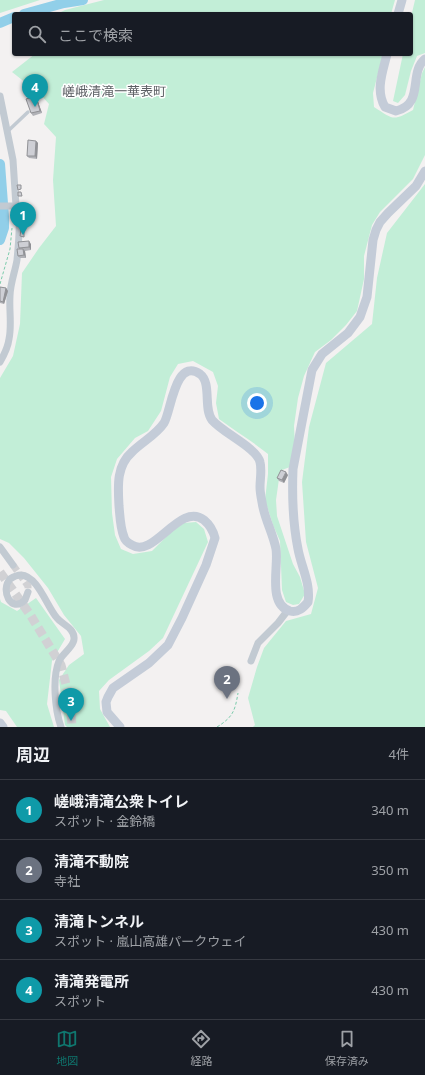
<!DOCTYPE html>
<html lang="ja">
<meta charset="utf-8">
<style>
body{margin:0;font-family:"Noto Sans","Noto Sans JP",sans-serif;background:#242831;color:#f1f3f6}
.you{position:absolute;left:257px;top:403px;width:14px;height:14px;margin:-10px;border:3px solid #fff;border-radius:50%;background:#1a73e8;box-shadow:0 0 0 6px #1a73e833}
.badge{display:grid;place-items:center;width:26px;height:26px;border-radius:50%;background:#0f766e;color:#fff;font-size:13px;font-weight:700}
.pin{position:absolute;translate:-50% -33px;filter:drop-shadow(0 1px 2px #0008)}
.pin::after{content:'';position:absolute;top:21px;width:14px;height:12px;background:inherit;clip-path:polygon(0 0,100% 0,50% 100%)}
.list{margin:0;padding:0;list-style:none}
h2{display:flex;justify-content:space-between;align-items:center;height:52px;margin:0;padding:0 16px;font-size:17px}
h2 small{font-size:13px;font-weight:400;color:#9ea1a6}
.list li{display:grid;grid-template-columns:26px 1fr auto;gap:12px;align-items:center;box-sizing:border-box;height:60px;padding:0 16px;border-top:1px solid #363941}
.list b{display:block;font-size:15px;white-space:nowrap}
.list p{margin:0;font-size:13px;white-space:nowrap;color:#9ea1a6}
.list em{font-size:13px;font-style:normal;color:#9ea1a6}
.icon{flex:none;width:22px;height:22px;fill:none;stroke:currentColor;stroke-width:2;stroke-linecap:round;stroke-linejoin:round}
.map{position:relative;flex:none;width:425px;height:727px;overflow:hidden}
.search{position:absolute;background:#171b24;box-shadow:0 1px 3px #0004;left:12px;right:12px;top:12px;height:44px;display:flex;align-items:center;gap:10px;box-sizing:border-box;padding:0 14px;border-radius:4px;color:#9ea1a6;font-size:15px}
.sheet{height:292px;background:#171b24}
nav{display:flex;justify-content:space-around;align-items:center;box-sizing:border-box;height:56px;border-top:1px solid #363941;background:#171b24;font-size:11px;color:#9ea1a6}
nav a{display:grid;justify-items:center;gap:2px}
nav .on{color:#0f766e}
.map>svg:first-child{display:block}
.green{fill:#c2eed7}
.lines{fill:none;stroke-linecap:round;stroke-linejoin:round}
.river{stroke:#91cfe9;stroke-width:10}
.street-tunnel{stroke:#d1d1d4;stroke-width:7;stroke-dasharray:7 3.5;stroke-linecap:butt}
.secondary-tunnel{stroke:#d1d1d4;stroke-width:9;stroke-dasharray:9 4.5;stroke-linecap:butt}
.path{stroke:#7bcbab;stroke-width:1;stroke-dasharray:3 2;stroke-linecap:butt}
.lane{stroke:#c2cad2;stroke-width:3.5}
.street{stroke:#c2cad2;stroke-width:7}
.secondary{stroke:#c4ccd8;stroke-width:9}
.wall{fill:#b1b2b7}
.shaded-wall{fill:#909195}
.building{fill:#cecfd5;stroke:#909195}
.labels{text-anchor:middle;stroke-width:3;stroke-linejoin:round;paint-order:stroke}
.neighbourhood-label{font-size:13px;fill:#5d6065;stroke:#fff}
</style>
<div class="map">
<svg width="425" height="727" viewBox="0 0 425 727">
<rect width="100%" height="100%" fill="#f3f1f1"/>
<path class="green" d="M0,0H40L0,13Z
M104,0H395L391,14H57L65,10Z
M415,0H425V53L417,56L411,71L405,95L398,103L393,101L403,54H411V17Z
M35,54H383L373,93L374,107C394,120 393,121 413,110L422,73L425,67V155L413,179L380,212L372,225L364,256V279L357,311L346,325L331,340L315,352L304,376L298,398L294,426L295,447L290,467L282,470L279,479L276,500L277,516L293,564L300,577L305,594L299,604L293,605L286,602L282,590L280,541L273,525L265,500L268,474V454C252,441 235,431 219,419L216,403L218,386L213,372L193,361L178,364L170,377L161,411L148,431L135,438L117,459L111,477L112,513L115,535L121,549L133,554L152,551L171,532L184,523L196,522L204,529L208,542L163,638L149,651L109,680L99,691L100,709L110,727H67L65,725L59,680L69,665L84,654L81,636L64,615L48,588L24,558L9,543L0,539V378L13,356L20,324L22,273L39,248L56,226L53,180L56,137L44,124L49,104L40,94L12,72Z
M425,184V727H253L255,725L248,698L257,667L264,648L286,621L311,614L318,588L306,542L302,482L309,427L326,363L372,324L377,278L387,233Z
M36,598L65,639L52,661L47,704L54,727H17L6,711L0,710V599L1,602L17,611Z"/>
<g class="lines">
<path class="river" d="M24,14L64,3L83,0
M0,23L14,17
M0,164L4,217V228L0,240"/>
<path class="street-tunnel" d="M13,565L28,586V592"/>
<path class="secondary-tunnel" d="M0,572L31,616L61,665L70,700L72,727"/>
<path class="path" d="M0,284L10,249L12,228
M217,727C233,717 235,711 238,693"/>
<path class="lane" d="M8,131L28,112"/>
<path class="street" d="M0,96L13,160L16,206C22,214 18,249 17,260C15,272 10,284 10,296C9,311 12,325 9,339C8,347 4,355 0,362
M0,206H16
M0,547L13,565
M28,592L25,600C11,614 0,590 10,579C13,577 17,575 21,575C38,576 47,607 57,618C61,623 67,625 71,630C81,643 64,651 59,661C52,678 55,710 61,727
M251,661L258,643L278,623L288,610"/>
<path class="secondary" d="M398,14L402,0
M387,54C383,71 375,90 385,107L396,111C425,104 408,73 425,59
M0,723L3,727
M120,727L107,712L106,702L108,697L113,688L149,663L168,645L182,618L206,565L215,538C213,530 210,525 204,520C180,501 154,559 132,545C128,543 125,541 124,537C120,527 120,516 119,506C118,487 116,466 132,452C142,442 156,435 164,423C171,412 175,357 200,374C212,383 203,408 212,420C223,433 257,448 260,462C262,470 260,479 260,487C260,492 261,497 262,502C264,518 273,533 276,549C279,566 267,604 290,611C298,613 303,608 308,602C311,584 301,566 298,549C293,524 292,494 293,469L312,370L322,354L348,333L360,317L367,297L373,240L376,230L380,222L388,213L416,186L425,171"/>
</g>
<path class="wall" d="M37,99L42,113L33,116L31,113Z
M36,141L38,143L37,159L29,158L27,156Z
M31,244V250L25,251L26,258H20L18,256L19,249V248Z
M0,287L6,288L8,291L4,304L0,303Z
M288,475L284,483L279,481L277,478Z"/>
<path class="shaded-wall" d="M36,96L37,99L42,113L40,111Z
M36,141L38,143L37,159L35,156Z
M29,241L31,244V250L29,247Z
M23,249L25,251L26,258L24,255Z
M6,288L8,291L4,304L3,302Z
M286,472L288,475L284,483L282,480Z"/>
<path class="building" d="M36,96L40,111L31,113L26,99Z
M28,140L36,141L35,156H27Z
M17,185H21V189L18,190Z
M18,192H21L22,196H18Z
M21,230H24V237L20,236Z
M29,241V247L19,248L18,242Z
M17,249H23L24,255L18,256Z
M0,287L6,288L3,302L0,301Z
M281,470L286,472L282,480L277,478Z"/>
<g class="labels">
<g class="neighbourhood-label">
<text x="114" y="96">嵯峨清滝一華表町</text>
</g>
</g>
</svg>
<div class="you"></div>
<div class="pin badge" style="left:23px;top:235px;background:#0f9aa8">1</div>
<div class="pin badge" style="left:227px;top:699px;background:#6b7280">2</div>
<div class="pin badge" style="left:71px;top:721px;background:#0f9aa8">3</div>
<div class="pin badge" style="left:35px;top:107px;background:#0f9aa8">4</div>
<div class="search"><svg class="icon" aria-label="search" viewBox="0 0 24 24"><circle cx="10" cy="10" r="6"/><path d="M15 15l6 6"/></svg>ここで検索</div>
</div>
<section class="sheet">
<h2>周辺<small>4件</small></h2>
<ul class="list">
<li><span class="badge" style="background:#0f9aa8">1</span><div><b>嵯峨清滝公衆トイレ</b><p>スポット · 金鈴橋</p></div><em>340 m</em></li>
<li><span class="badge" style="background:#6b7280">2</span><div><b>清滝不動院</b><p>寺社</p></div><em>350 m</em></li>
<li><span class="badge" style="background:#0f9aa8">3</span><div><b>清滝トンネル</b><p>スポット · 嵐山高雄パークウェイ</p></div><em>430 m</em></li>
<li><span class="badge" style="background:#0f9aa8">4</span><div><b>清滝発電所</b><p>スポット</p></div><em>430 m</em></li>
</ul>
</section>
<nav>
<a class="on"><svg class="icon" aria-label="map" viewBox="0 0 24 24"><path d="M3 6l6-2 6 2 6-2v14l-6 2-6-2-6 2zM9 4v14M15 6v14"/></svg>地図</a>
<a><svg class="icon" aria-label="directions" viewBox="0 0 24 24"><path d="M12 3l9 9-9 9-9-9zM9 14v-3h6M13 9l2 2-2 2"/></svg>経路</a>
<a><svg class="icon" aria-label="saved" viewBox="0 0 24 24"><path d="M7 4h10v16l-5-4-5 4z"/></svg>保存済み</a>
</nav>
